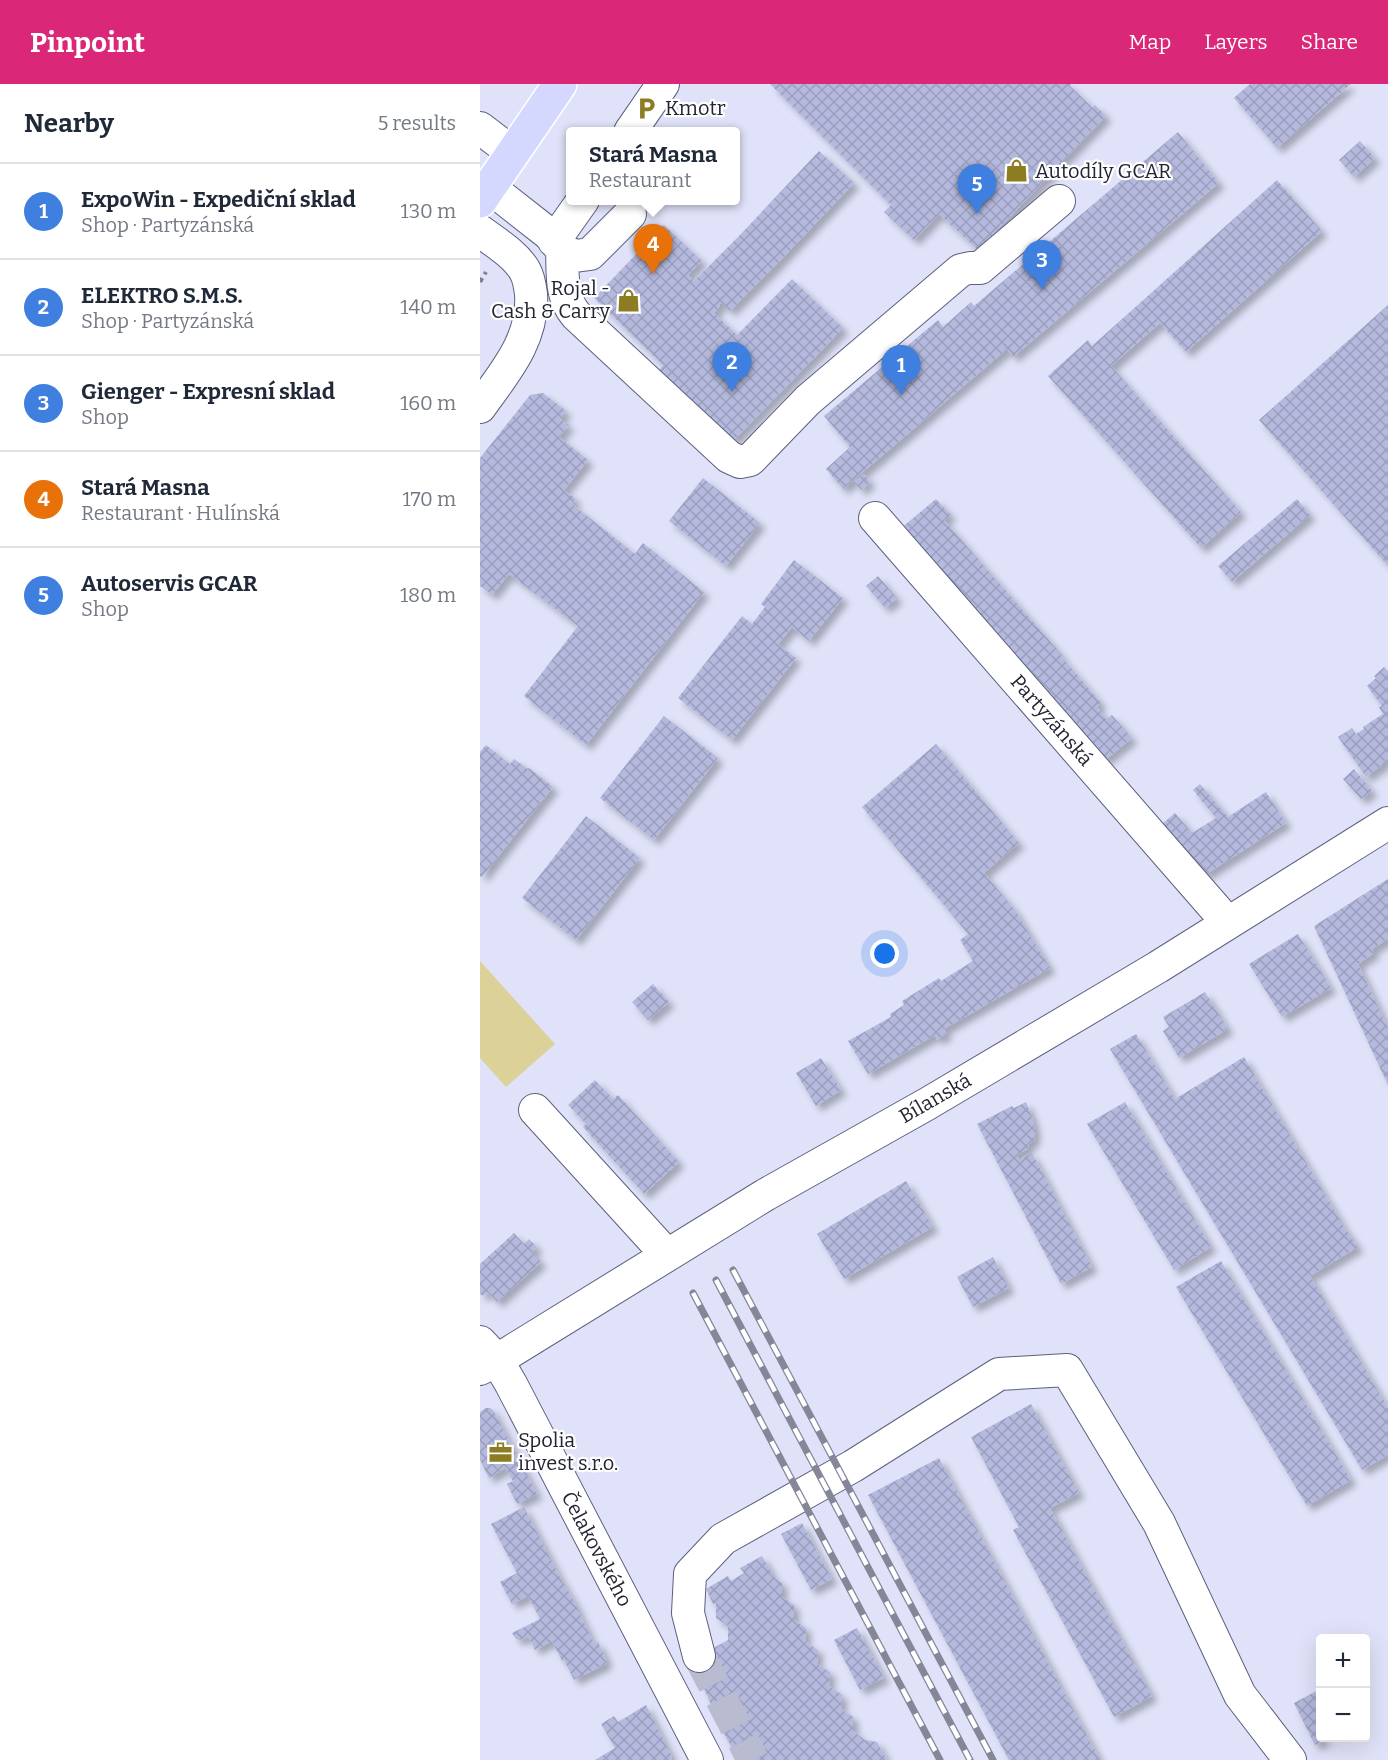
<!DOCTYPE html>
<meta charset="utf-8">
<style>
body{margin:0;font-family:Bitter,serif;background:#f6f6f7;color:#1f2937}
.controls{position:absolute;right:18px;bottom:18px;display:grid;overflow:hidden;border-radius:6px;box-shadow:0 6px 24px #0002}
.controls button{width:54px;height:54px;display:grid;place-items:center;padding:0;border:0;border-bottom:2px solid #e0e1e3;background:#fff;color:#1f2937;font:30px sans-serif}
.you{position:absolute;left:405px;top:870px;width:21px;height:21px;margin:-15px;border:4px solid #fff;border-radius:50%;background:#1a73e8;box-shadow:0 0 0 9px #1a73e833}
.badge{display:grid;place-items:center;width:39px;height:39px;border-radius:50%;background:#db2777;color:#fff;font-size:20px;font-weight:700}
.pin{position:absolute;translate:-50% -50px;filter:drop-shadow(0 2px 3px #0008)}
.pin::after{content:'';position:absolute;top:32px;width:21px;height:18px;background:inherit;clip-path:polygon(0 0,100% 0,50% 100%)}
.popup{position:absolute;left:86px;top:43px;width:174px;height:78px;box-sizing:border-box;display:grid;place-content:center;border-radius:6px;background:#fff;filter:drop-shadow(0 2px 4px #0005);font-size:20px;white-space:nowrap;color:#747a83}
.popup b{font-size:22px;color:#1f2937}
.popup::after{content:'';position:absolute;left:50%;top:100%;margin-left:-12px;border:12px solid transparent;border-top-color:#fff}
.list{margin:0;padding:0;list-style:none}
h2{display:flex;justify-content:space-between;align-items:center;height:78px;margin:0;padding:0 24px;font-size:26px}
h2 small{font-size:20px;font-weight:400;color:#747a83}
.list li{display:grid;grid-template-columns:39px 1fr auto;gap:18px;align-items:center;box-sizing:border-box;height:96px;padding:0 24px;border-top:2px solid #e0e1e3}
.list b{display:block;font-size:22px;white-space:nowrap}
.list p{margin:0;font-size:20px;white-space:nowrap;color:#747a83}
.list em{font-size:20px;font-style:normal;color:#747a83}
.map{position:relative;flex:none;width:908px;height:1676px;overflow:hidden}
header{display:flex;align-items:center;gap:36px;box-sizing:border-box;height:84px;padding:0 30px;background:#db2777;color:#fff}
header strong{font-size:28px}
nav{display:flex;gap:33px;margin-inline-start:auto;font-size:21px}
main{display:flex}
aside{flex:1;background:#fff}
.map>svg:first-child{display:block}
.grass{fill:#dbd199}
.building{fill:url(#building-cross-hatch);filter:url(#shadow)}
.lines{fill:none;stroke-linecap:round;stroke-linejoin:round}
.minor-tunnel{stroke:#b9bcd0;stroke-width:32;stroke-dasharray:32 16;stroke-linecap:butt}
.minor-casing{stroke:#5c607f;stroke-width:34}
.major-casing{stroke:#fff;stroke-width:36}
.path{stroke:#7e8092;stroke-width:4;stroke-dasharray:4.5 4.5;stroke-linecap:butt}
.minor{stroke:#fff;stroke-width:32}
.major{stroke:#d4d8fe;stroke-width:33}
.rail-casing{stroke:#858799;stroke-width:7}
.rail{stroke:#fff;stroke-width:4.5;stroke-dasharray:14;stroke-linecap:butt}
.labels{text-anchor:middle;stroke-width:4.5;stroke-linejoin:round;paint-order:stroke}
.poi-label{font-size:20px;fill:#222431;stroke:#fff;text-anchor:start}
.street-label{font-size:20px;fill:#222431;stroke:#fff}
</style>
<header>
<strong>Pinpoint</strong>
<nav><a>Map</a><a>Layers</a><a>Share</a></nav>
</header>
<main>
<aside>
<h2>Nearby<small>5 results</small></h2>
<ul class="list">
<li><span class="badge" style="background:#3f7fe0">1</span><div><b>ExpoWin - Expediční sklad</b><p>Shop · Partyzánská</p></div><em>130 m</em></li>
<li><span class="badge" style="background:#3f7fe0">2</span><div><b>ELEKTRO S.M.S.</b><p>Shop · Partyzánská</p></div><em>140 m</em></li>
<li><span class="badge" style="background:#3f7fe0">3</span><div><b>Gienger - Expresní sklad</b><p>Shop</p></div><em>160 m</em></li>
<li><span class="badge" style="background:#e8710a">4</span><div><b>Stará Masna</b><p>Restaurant · Hulínská</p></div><em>170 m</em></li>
<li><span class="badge" style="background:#3f7fe0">5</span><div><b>Autoservis GCAR</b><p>Shop</p></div><em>180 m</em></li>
</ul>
</aside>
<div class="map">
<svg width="908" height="1676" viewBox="0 0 908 1676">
<defs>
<pattern id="building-cross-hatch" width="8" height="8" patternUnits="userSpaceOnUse" patternTransform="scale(1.5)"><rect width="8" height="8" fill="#b4b9dd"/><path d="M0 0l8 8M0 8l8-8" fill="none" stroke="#9a9fbe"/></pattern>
<filter id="shadow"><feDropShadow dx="5.5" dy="5.5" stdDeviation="3" flood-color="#0004"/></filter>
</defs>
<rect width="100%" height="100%" fill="#dfe2f8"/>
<path class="grass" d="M0,877L75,960L26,1003L0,974Z"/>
<path class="building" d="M290,0H591L590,2L613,24L615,21L626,32L498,166L459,130L434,156L404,128L411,121Z
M770,0H871L797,64L754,14Z
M698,48L739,99L533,273L527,265L363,405L346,385L370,363L344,332L458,236L463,243L491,218L494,222Z
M880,57L895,74L874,93L859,76Z
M339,67L374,99L295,182L250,227L241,218L239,221L240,222L234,229L257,251L312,195L363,244L253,357L179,286L183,281L114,214L184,141L222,177L208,191L214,197L260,151Z
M797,96L842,147L706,268L680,239L631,282L761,428L721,464L568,292L608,256L612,262Z
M908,221V482L779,336Z
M63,309L86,327L80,335L89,341L79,353L108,376L84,406L96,415L92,420L155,470L163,459L224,508L106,661L44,612L98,542L29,490L12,511L0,502V374L50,311Z
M384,390L390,398L381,406L374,398Z
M223,394L280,439L246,482L189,437Z
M456,415L471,431L464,436L582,571L581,572L621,619L617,623L626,635L632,631L652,654L624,677L420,445Z
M817,415L830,431L752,498L738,482Z
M314,476L363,514L329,557L312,543L298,560L316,574L252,656L198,614L262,532L272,540L285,523L281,520Z
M398,492L417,514L405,524L386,502Z
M904,583L908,587V675L902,679L903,682L899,684V683L886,693L858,653L872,644L876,650L884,645L883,643L903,630L899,623L902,622L887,602L896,594L894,592Z
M184,632L238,674L174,756L120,714Z
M456,660L539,759L504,789L535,826L570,884L464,945L467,950L457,956L455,951L388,990L368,957L411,933L410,930L424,921L422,917L459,894L461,897L493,877L480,856L488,850L382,723Z
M6,661L30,680L34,675L48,685L49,684L73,703L2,793L0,792V668Z
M874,685L892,707L881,715L863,695Z
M720,700L748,733L786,708L806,739L725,791L682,740L695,729L712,749L736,734L713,706Z
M106,732L160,774L96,856L42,814Z
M908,795V855L892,865L894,869L878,880L908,944V1001L834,842Z
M818,850L851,904L802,933L769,880Z
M173,900L189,918L168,936L152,918Z
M725,908L748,945L699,974L683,947L689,943L683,933Z
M656,950L695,1015L764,973L863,1141L878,1163L832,1191L830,1189L829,1190L908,1324V1371L882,1386L630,965Z
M341,974L361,1006L336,1022L316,989Z
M115,996L133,1015L138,1011L199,1078L164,1110L103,1043L106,1040L88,1021Z
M546,1018L552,1033L555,1045L554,1057L548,1060L549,1064L537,1071L539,1076L552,1069L612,1183L581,1200L497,1040L532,1022L534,1024Z
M645,1018L731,1163L694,1186L607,1040Z
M426,1097L453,1143L364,1195L337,1150Z
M34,1149L44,1160L49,1155L57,1163L52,1168L61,1178L17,1218L8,1208L3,1212L0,1210V1180Z
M513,1173L529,1204L493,1223L477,1193Z
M741,1177L871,1396L827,1422L696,1203Z
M551,1320L599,1409L570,1424L672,1612L634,1633L533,1446L539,1443L491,1353Z
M6,1324H10L13,1326L57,1410L37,1420L27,1400L33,1397L25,1384L9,1394L0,1376V1328Z
M459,1374L620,1676H529L388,1411Z
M44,1423L81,1495L94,1517L114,1560L118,1558L127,1577L125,1579L126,1580L94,1596L84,1576L82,1577L72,1557L55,1566L48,1552L40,1556L36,1555L32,1549L60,1535L48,1512L32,1520L20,1498L37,1489L11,1440Z
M322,1439L352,1495L331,1506L301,1450Z
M282,1472L292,1489L290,1490L302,1499V1513L314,1521V1536L326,1544L325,1558L338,1566L337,1580L350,1588L349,1602L362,1611L361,1625L373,1633V1647L385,1656L397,1658L407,1676H258L236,1634L227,1611L210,1577L248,1556V1542L236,1534V1519L233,1520L226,1505L248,1492L251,1497L264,1489L260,1484Z
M377,1544L404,1594L380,1606L354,1556Z
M840,1605V1654H850L835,1661L814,1619Z
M166,1621L192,1673L190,1674L192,1676H115L135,1664L121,1640L134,1632L138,1638Z"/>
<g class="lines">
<path class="minor-tunnel" d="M219,1572L273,1676"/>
<defs>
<path id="minor" d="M0,44L33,69
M150,48L183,0
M9,103L69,150L82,166L95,172L110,170L150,130
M0,147C15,158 36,171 45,187C49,194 50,202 51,210C54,255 25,288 0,323
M74,157L103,116
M82,166C83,189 80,212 96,231L249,373L260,378L270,376L328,316L481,186L490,184H500L579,117
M395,434L748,839
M55,1026L187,1171
M0,1258L17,1276L31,1300L227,1676
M0,1285L27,1270L285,1111L447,1020L678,883L908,739
M219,1572L208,1529L210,1490L243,1455L373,1382L519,1290L587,1286L679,1439L760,1611L810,1676"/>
<path id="major" d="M0,117L80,0"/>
</defs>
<use href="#minor" class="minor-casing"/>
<use href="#major" class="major-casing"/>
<path class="path" d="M0,198L6,188"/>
<use href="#minor" class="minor"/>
<use href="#major" class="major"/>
<defs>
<path id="rail" d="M253,1186L513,1676
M236,1196L490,1676
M213,1209L460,1676"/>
</defs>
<use href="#rail" class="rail-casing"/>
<use href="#rail" class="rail"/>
</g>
<defs>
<symbol id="parking-bare" viewBox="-9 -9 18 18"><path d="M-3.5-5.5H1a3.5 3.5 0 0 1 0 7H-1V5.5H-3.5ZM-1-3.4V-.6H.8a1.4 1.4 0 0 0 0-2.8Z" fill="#8c7c22" stroke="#fff" stroke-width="2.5" paint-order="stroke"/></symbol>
<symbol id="shop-bare" viewBox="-9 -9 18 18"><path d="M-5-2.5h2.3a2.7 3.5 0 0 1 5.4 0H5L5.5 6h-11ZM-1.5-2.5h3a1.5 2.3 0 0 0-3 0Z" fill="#8c7c22" stroke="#fff" stroke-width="2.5" paint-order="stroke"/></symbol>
<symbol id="office-bare" viewBox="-9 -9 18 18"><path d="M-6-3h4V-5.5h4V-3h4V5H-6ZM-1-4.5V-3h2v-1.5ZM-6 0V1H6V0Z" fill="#8c7c22" stroke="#fff" stroke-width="2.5" paint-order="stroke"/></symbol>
</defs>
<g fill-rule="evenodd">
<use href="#parking-bare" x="150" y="8" width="33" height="33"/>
<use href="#shop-bare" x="520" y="70" width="33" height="33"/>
<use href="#shop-bare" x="132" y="200" width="33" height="33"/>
<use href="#office-bare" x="4" y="1352" width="33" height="33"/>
</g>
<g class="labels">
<g class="poi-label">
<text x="185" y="31">Kmotr</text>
<text x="555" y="94">Autodíly GCAR</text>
<text x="130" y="211" text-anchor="end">Rojal -<tspan x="130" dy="23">Cash &amp; Carry</tspan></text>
<text x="38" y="1363">Spolia<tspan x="38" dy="23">invest s.r.o.</tspan></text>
</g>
<g class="street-label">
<text transform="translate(572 636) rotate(49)" y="7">Partyzánská</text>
<text transform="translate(455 1014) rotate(-30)" y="7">Bílanská</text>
<text transform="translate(117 1465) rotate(62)" y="7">Čelakovského</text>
</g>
</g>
</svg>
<div class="controls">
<button>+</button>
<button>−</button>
</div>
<div class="you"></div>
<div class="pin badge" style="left:421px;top:311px;background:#3f7fe0">1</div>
<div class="pin badge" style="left:252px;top:308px;background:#3f7fe0">2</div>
<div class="pin badge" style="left:562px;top:206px;background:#3f7fe0">3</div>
<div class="pin badge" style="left:173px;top:190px;background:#e8710a">4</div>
<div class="popup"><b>Stará Masna</b>Restaurant</div>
<div class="pin badge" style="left:497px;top:130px;background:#3f7fe0">5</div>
</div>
</main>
